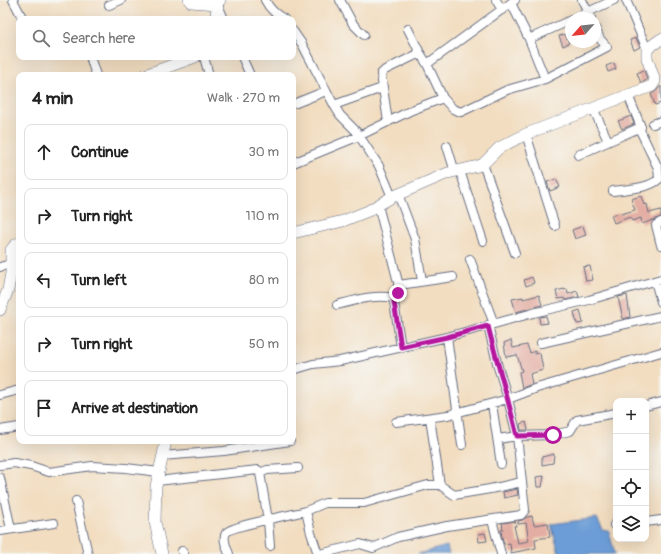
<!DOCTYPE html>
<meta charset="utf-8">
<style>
body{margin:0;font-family:Pangolin,sans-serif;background:#f2f2f2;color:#222}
.controls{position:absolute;right:12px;bottom:12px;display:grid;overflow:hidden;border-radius:8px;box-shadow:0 4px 16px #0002}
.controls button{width:36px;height:36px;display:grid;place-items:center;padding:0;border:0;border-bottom:1px solid #e0e0e0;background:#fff;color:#222;font:20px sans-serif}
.compass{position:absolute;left:565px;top:12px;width:36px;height:36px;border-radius:50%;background:#fff;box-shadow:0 4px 16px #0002;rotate:243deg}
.stop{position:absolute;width:12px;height:12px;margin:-9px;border:3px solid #b5179e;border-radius:50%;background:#fff}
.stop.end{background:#b5179e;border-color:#fff;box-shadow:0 1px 4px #0008}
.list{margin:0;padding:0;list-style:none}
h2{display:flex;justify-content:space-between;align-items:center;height:52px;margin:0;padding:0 16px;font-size:17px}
h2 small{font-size:13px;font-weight:400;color:#767676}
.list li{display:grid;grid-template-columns:26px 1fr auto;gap:12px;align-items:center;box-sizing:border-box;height:56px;margin:0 8px 8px;padding:0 8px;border:1px solid #e0e0e0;border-radius:8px}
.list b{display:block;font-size:15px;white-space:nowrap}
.list em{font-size:13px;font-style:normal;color:#767676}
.icon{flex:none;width:22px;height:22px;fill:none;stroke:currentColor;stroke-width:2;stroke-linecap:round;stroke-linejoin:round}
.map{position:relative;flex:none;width:661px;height:554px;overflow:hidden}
.search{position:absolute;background:#fff;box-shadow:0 4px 16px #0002;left:16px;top:16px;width:280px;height:44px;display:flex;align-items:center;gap:10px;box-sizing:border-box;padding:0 14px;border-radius:8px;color:#767676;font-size:15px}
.panel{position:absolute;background:#fff;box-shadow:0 4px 16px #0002;left:16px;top:72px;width:280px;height:372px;border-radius:8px}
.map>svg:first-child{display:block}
.water{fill:#6c9dd6;stroke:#44669a}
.building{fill:#e3ada3}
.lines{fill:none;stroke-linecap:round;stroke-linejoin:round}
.street-casing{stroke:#666c80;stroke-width:10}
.secondary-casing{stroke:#666c80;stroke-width:12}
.street{stroke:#fff;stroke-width:8}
.secondary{stroke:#fff;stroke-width:11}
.route{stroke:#b5179e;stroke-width:5}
</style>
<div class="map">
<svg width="661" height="554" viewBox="0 0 661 554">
<rect width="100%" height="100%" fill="#f6f6f2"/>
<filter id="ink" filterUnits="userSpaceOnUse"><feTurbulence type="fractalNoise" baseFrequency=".025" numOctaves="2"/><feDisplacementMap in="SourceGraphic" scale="8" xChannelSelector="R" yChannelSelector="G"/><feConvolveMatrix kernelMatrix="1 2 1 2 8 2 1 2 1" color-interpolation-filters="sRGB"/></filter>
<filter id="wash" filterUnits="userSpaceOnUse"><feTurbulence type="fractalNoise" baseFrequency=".012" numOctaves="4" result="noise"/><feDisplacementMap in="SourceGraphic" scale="16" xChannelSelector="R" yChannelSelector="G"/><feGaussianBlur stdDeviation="0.9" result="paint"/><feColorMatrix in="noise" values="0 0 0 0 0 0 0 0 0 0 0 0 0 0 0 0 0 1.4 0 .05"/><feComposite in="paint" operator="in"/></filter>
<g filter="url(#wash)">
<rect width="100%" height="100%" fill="#f2ddc0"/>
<path class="water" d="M597,518L603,530L609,531L615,554H559L551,524Z
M447,546L449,554H418Z"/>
<g id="blocks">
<path class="building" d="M565,34L569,43L563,46L559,36Z
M636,38L640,47L634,50L630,40Z
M614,63L616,69L608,72L606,66Z
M644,70L647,80L641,83L637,73Z
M661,86V103L655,105L651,94L655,92Z
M631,116L634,124L622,129L618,121Z
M556,179L560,187L550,191L547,182Z
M641,196L644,205L647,204L649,213L661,210V217L642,224L641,218L632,221L630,217L614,223L611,215L620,213L621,214L635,210L631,199Z
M583,226L586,235L575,239L572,230Z
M590,266L593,280L586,281L583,267Z
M532,277L534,283L526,286L524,280Z
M564,289V290L567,289L568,294L577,291L579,297L565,300L564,298L558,299L556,291Z
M539,295L542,305L516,312L512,299L523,297V299Z
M627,295L630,317L623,319L618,297Z
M580,310L583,323L577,324L574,312Z
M546,316L548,323L540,324L539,317Z
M511,340L513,348L527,345L530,353L535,351V354L540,353L543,370L530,374L532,384L522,388L519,372L522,371L517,355L506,357L504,343Z
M526,422L528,430H521L520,424Z
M554,454L553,463L542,465V457Z
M544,476L542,487H537L536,477Z
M517,489L518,495L504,498L503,492Z
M532,516L534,525L548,523L550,537L535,539L536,548L511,553L510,543L504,544L502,537L501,530H503L502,523L515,521L516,526H514L518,543L529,541L526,523L518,524V521L522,520L527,517Z
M485,533L487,541L479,542L478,534Z"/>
</g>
</g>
<g filter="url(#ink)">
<use href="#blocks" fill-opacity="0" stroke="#666c80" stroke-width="1"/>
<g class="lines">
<defs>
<path id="street" d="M13,0L23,19
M265,0C270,10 276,14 284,19
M340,0L353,24L364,35
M496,0L502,10
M582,0L591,18
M626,0L647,49
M511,3L529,39L545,79
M109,5L121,0
M218,5L224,19
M575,18L614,0
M408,29L420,53L427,64
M293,31L302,44L334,105L340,115L356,131L379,166L392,197
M529,39L571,20
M90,57L96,75
M204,57L209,75
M242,57L250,75
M443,98L453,109L461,112L507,90L545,79L607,47L600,39L595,28
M296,103L326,91
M334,105L382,88
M593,108L608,141
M388,122L381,74L385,70L420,53
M653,124L661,121
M526,134L555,226
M447,146L455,172
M578,155L641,127L628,95
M293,163L359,136L412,110L443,98L427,64L515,0
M483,164L515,253
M460,171L483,241
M613,191C627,189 648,189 659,179L658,168L639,128
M398,194L415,239L422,281
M378,205L398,282C399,293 395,293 394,302L401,347
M661,222L656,225L661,245
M470,259L494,324
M0,267L10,264
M655,281L661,302
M399,285L453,277
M337,305C356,300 375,294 394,298
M447,337L462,445
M541,343L661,316
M293,370L313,364L340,361L447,337L533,313L589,300L661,279
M0,395L19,390
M492,404L501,464
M646,406L661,402
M430,418L440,485
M396,422L448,415L508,399L498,367L488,325
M0,430L19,427
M498,439L517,436L508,399L537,388L661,352
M162,456L224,451L290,441
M0,465L14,463L31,466L49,472L92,466L126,468L159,472
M260,473L267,470L298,468
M0,478L11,529
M157,481L258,470L260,473L268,520L270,546
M76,501L88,554
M492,520L501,554
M646,522L661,520
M614,525H616
M0,531L54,523
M182,551L184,554
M229,554C227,548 222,539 226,533C230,526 295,514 306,511
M318,554L311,533L306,511L325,503H364L428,485H440L454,495L490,489L522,482
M320,554L360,544L373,548L398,537L447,526L521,515L525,510L517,436L553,435L570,431L577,420L616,413"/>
<path id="secondary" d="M189,0L191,2L217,4
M216,19L217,4L220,0
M145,75L195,57
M293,233L343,221L368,211L392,197L448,173L478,166L483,164L499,148L526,134L652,86L655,81L647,58V49L661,39
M0,310L8,290L11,273V250L15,245L19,243
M162,554L155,522L156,486L166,441"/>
</defs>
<use href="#street" class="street-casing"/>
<use href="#secondary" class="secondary-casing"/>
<use href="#street" class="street"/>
<use href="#secondary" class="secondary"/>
</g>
</g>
<g class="lines" filter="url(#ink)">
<path class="route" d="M398,293L394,298V302L401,347L447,337L488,326C497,363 508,398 517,436L553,435"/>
</g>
</svg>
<div class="controls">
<button>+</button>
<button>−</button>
<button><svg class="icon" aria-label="locate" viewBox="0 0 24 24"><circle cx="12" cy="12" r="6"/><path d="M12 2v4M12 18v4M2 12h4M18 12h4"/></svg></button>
<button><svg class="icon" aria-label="layers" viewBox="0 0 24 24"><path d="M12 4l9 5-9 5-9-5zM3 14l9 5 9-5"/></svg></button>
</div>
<svg class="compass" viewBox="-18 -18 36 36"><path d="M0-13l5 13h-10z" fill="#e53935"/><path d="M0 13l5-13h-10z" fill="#767676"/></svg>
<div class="stop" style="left:553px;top:435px"></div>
<div class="stop end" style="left:398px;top:293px"></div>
<div class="search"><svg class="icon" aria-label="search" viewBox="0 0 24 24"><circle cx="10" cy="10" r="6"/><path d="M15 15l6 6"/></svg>Search here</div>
<section class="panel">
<h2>4 min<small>Walk · 270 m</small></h2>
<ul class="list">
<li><svg class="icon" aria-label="ahead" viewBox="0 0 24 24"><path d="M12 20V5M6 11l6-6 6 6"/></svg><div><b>Continue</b></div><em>30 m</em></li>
<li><svg class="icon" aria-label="right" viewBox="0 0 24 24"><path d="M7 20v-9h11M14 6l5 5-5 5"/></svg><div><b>Turn right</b></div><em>110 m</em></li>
<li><svg class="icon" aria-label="left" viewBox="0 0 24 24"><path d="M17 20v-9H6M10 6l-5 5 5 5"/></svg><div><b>Turn left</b></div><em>80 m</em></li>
<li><svg class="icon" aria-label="right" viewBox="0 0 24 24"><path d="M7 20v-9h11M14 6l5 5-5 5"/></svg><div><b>Turn right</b></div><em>50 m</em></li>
<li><svg class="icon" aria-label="arrive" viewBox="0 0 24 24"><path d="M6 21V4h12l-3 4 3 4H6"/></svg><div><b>Arrive at destination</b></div></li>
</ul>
</section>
</div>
